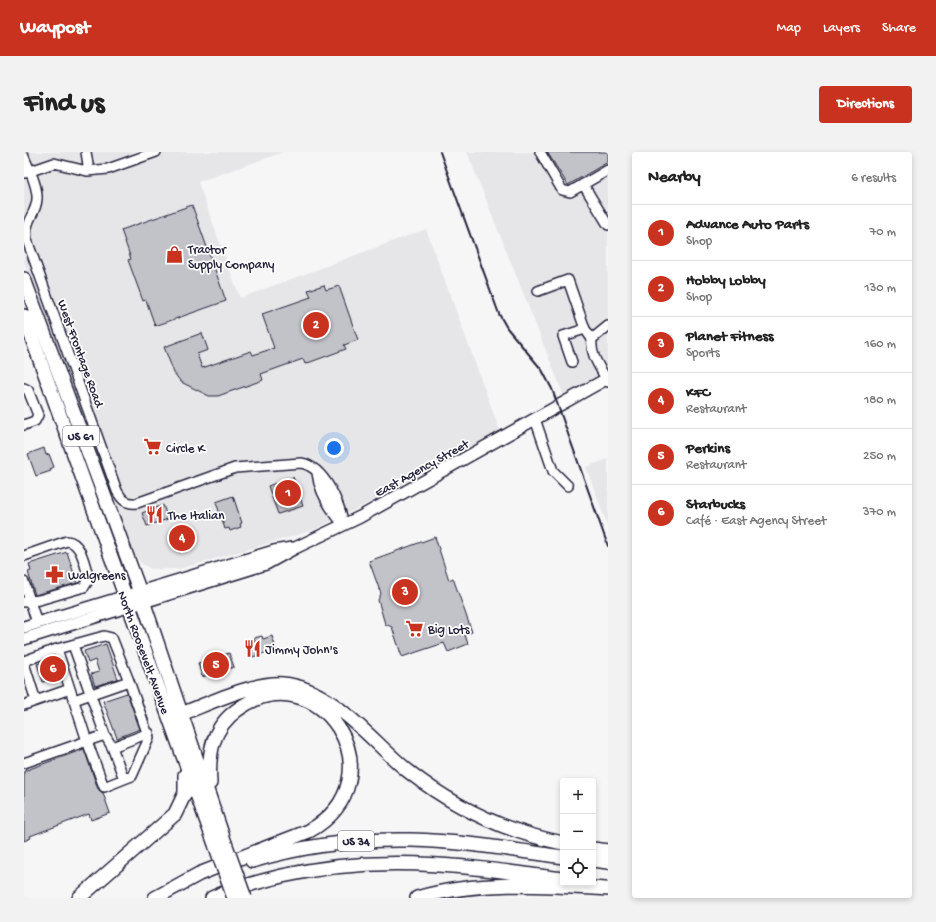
<!DOCTYPE html>
<meta charset="utf-8">
<style>
body{margin:0;font-family:"Gochi Hand",sans-serif;background:#f2f2f2;color:#222}
.controls{position:absolute;right:12px;bottom:12px;display:grid;overflow:hidden;border-radius:4px;box-shadow:0 2px 6px #0003}
.controls button{width:36px;height:36px;display:grid;place-items:center;padding:0;border:0;border-bottom:1px solid #e0e0e0;background:#fff;color:#222;font:20px sans-serif}
.you{position:absolute;left:310px;top:296px;width:14px;height:14px;margin:-10px;border:3px solid #fff;border-radius:50%;background:#1a73e8;box-shadow:0 0 0 6px #1a73e833}
.badge{display:grid;place-items:center;width:26px;height:26px;border-radius:50%;background:#c8321e;color:#fff;font-size:13px;font-weight:700}
.pin{position:absolute;translate:-50% -50%;border:2px solid #fff;box-shadow:0 1px 4px #0006}
.list{margin:0;padding:0;list-style:none}
h2{display:flex;justify-content:space-between;align-items:center;height:52px;margin:0;padding:0 16px;font-size:17px}
h2 small{font-size:13px;font-weight:400;color:#767676}
.list li{display:grid;grid-template-columns:26px 1fr auto;gap:12px;align-items:center;box-sizing:border-box;height:56px;padding:0 16px;border-top:1px solid #e0e0e0}
.list b{display:block;font-size:15px;white-space:nowrap}
.list p{margin:0;font-size:13px;white-space:nowrap;color:#767676}
.list em{font-size:13px;font-style:normal;color:#767676}
.icon{flex:none;width:22px;height:22px;fill:none;stroke:currentColor;stroke-width:2;stroke-linecap:round;stroke-linejoin:round}
.map{position:relative;flex:none;width:584px;height:746px;overflow:hidden;border-radius:4px}
header{display:flex;align-items:center;gap:24px;box-sizing:border-box;height:56px;padding:0 20px;background:#c8321e;color:#fff}
header strong{font-size:19px}
nav{display:flex;gap:22px;margin-inline-start:auto;font-size:14px}
.intro{display:flex;align-items:center;justify-content:space-between;box-sizing:border-box;height:96px;padding:0 24px}
h1{margin:0;font-size:28px}
.button{padding:10px 18px;border-radius:4px;background:#c8321e;color:#fff;font-size:14px;font-weight:700}
main{display:flex;gap:24px;padding:0 24px}
aside{flex:1;background:#fff;border-radius:4px;box-shadow:0 2px 6px #0003}
.map>svg:first-child{display:block}
.built{fill:#e6e6e9}
.building{fill:#c2c2c9;stroke:#22223b}
.lines{fill:none;stroke-linecap:round;stroke-linejoin:round}
.minor-casing{stroke:#22223b;stroke-width:12}
.major-casing{stroke:#22223b;stroke-width:14}
.highway-casing{stroke:#22223b;stroke-width:16}
.minor{stroke:#fff;stroke-width:9}
.major{stroke:#fff;stroke-width:11}
.highway{stroke:#fff;stroke-width:13}
.rail{stroke:#22223b;stroke-width:2}
.highway-bridge-casing{stroke:#22223b;stroke-width:16;stroke-linecap:butt}
.highway-bridge{stroke:#fff;stroke-width:13}
.labels{text-anchor:middle;stroke-width:3.5;stroke-linejoin:round;paint-order:stroke}
.shield{fill:#fff;stroke:#646476;stroke-width:1}
.shield-label{font-size:12px;font-weight:bold;fill:#22223b}
.poi-label{font-size:13px;fill:#22223b;stroke:#fff;text-anchor:start}
.street-label{font-size:13px;fill:#22223b;stroke:#fff}
</style>
<header>
<strong>Waypost</strong>
<nav><a>Map</a><a>Layers</a><a>Share</a></nav>
</header>
<div class="intro"><h1>Find us</h1><a class="button">Directions</a></div>
<main>
<div class="map">
<svg width="584" height="746" viewBox="0 0 584 746">
<rect width="100%" height="100%" fill="#f6f6f7"/>
<filter id="ink" filterUnits="userSpaceOnUse"><feTurbulence type="fractalNoise" baseFrequency=".025" numOctaves="2"/><feDisplacementMap in="SourceGraphic" scale="8" xChannelSelector="R" yChannelSelector="G"/><feConvolveMatrix kernelMatrix="1 2 1 2 8 2 1 2 1" color-interpolation-filters="sRGB"/></filter>
<g filter="url(#ink)">
<path class="built" d="M0,0H260L174,30L216,146L402,77L476,279L392,328L287,379L155,417H127L118,412L108,400L0,110Z
M443,0H584V218L540,244Z
M584,307V375L562,315Z"/>
<path class="building" d="M523,0H584V10L544,33Z
M168,53L202,149L131,174L122,148L119,149L104,108L107,107L97,78Z
M300,133L302,138L315,134L334,188L320,193L322,197L281,212L279,207L237,222L239,228L194,244H185L157,230L150,221L140,195L178,181L184,198L173,202L178,216L227,199L229,203L250,196L238,162L287,145L284,138Z
M20,296L22,303L25,302L30,315L26,317L27,319L12,324L4,302Z
M269,325L279,354L254,362L244,334Z
M209,344L218,371L216,372L217,375L206,379L205,376L201,377L192,350Z
M139,353L144,367L123,374L118,361Z
M159,373L168,396L156,400L148,377Z
M411,385L425,428L429,426L448,480L441,483L444,492L424,500L420,491L378,505L368,475L361,472L354,448L357,442L345,409Z
M43,400L53,431L11,443L4,420L7,419L5,412Z
M238,484L239,487L248,484L252,497L229,505L224,491L231,489L230,486Z
M82,492L94,527L71,534L67,522L75,520L71,508L64,511L60,499Z
M205,501L210,515L178,525L174,511Z
M30,506L36,525L19,530L13,512Z
M103,541L116,577L93,586L79,549Z
M60,597L74,637L79,641L86,661L67,668L65,662L6,684L7,686L0,689V619Z"/>
<g class="lines">
<defs>
<path id="minor" d="M62,0L65,19
M516,0L538,38L546,40L584,18
M0,5C5,17 14,34 13,47C12,64 0,66 3,88L93,339C98,348 102,352 113,351L211,316L277,311C301,315 316,353 320,373
M1,21L30,11L63,19L84,17L132,0
M559,32L584,73
M514,139L544,128L561,177L568,187
M584,174L568,187C566,204 576,215 584,230
M548,210L539,184L561,177
M0,236L4,238L14,263L11,269L0,273
M511,267L529,319L544,334
M293,321C295,339 307,358 319,372
M0,404L43,389C58,390 61,415 65,427L60,435L15,448L0,450
M0,430L13,471
M49,493L81,583L63,589L80,635L100,627L88,595L81,583
M33,497L80,484L88,486L105,529L50,548
M0,509L33,497L63,589L0,611
M0,511L12,549
M0,553L46,537
M88,595L125,581
M100,627L108,624L125,586L105,529"/>
<path id="major" d="M0,475L250,399L268,396
M0,487L242,412L271,396L336,365L584,226"/>
<path id="highway" d="M0,127L116,440L201,691
M0,164L192,695
M153,568L157,562C186,551 229,530 259,532C308,536 347,589 384,619C430,655 481,680 539,691
M569,697L584,699
M569,708L584,710
M228,709C280,693 333,687 387,688C438,689 489,698 539,705
M55,746L151,662L161,641V623
M131,746L175,722L285,679C379,626 294,498 213,558C188,576 184,602 186,631
M188,746C210,736 234,730 258,724C357,701 440,714 539,727
M393,746C454,728 521,733 584,737"/>
</defs>
<use href="#minor" class="minor-casing"/>
<use href="#major" class="major-casing"/>
<use href="#highway" class="highway-casing"/>
<use href="#minor" class="minor"/>
<use href="#major" class="major"/>
<use href="#highway" class="highway"/>
<path class="rail" d="M416,0L475,162L483,176L518,218L528,237L584,394"/>
<defs>
<path id="highway-bridge" d="M201,691L221,746
M192,695L210,746"/>
</defs>
<use href="#highway-bridge" class="highway-bridge-casing"/>
<use href="#highway-bridge" class="highway-bridge"/>
</g>
</g>
<defs>
<symbol id="shop-bare" viewBox="-9 -9 18 18"><path d="M-5-2.5h2.3a2.7 3.5 0 0 1 5.4 0H5L5.5 6h-11ZM-1.5-2.5h3a1.5 2.3 0 0 0-3 0Z" fill="#c8321e" stroke="#fff" stroke-width="2.5" paint-order="stroke"/></symbol>
<symbol id="supermarket-bare" viewBox="-9 -9 18 18"><path d="M-6-5.5h2.5l.6 2H6L4.5 2H-2.5L-4.4-4H-6ZM-1.5 3.2a1.3 1.3 0 1 0 .1 0ZM3 3.2a1.3 1.3 0 1 0 .1 0Z" fill="#c8321e" stroke="#fff" stroke-width="2.5" paint-order="stroke"/></symbol>
<symbol id="restaurant-bare" viewBox="-9 -9 18 18"><path d="M-5-6h1v4h1v-4h1v4h1v-4h1v5L-1.5 .5V6h-2V.5L-5-1ZM5-6V6H3V1.5H1.5Q1.5-4 5-6Z" fill="#c8321e" stroke="#fff" stroke-width="2.5" paint-order="stroke"/></symbol>
<symbol id="pharmacy-bare" viewBox="-9 -9 18 18"><path d="M-2-6h4v4h4v4h-4v4h-4v-4h-4v-4h4Z" fill="#c8321e" stroke="#fff" stroke-width="2.5" paint-order="stroke"/></symbol>
</defs>
<g fill-rule="evenodd">
<use href="#shop-bare" x="138" y="90" width="25" height="25"/>
<use href="#supermarket-bare" x="116" y="282" width="25" height="25"/>
<use href="#restaurant-bare" x="118" y="350" width="25" height="25"/>
<use href="#pharmacy-bare" x="18" y="410" width="25" height="25"/>
<use href="#supermarket-bare" x="378" y="464" width="25" height="25"/>
<use href="#restaurant-bare" x="216" y="484" width="25" height="25"/>
</g>
<g class="labels">
<g class="shield">
<rect x="39" y="274" width="36" height="20" rx="3"/>
<rect x="314" y="679" width="36" height="20" rx="3"/>
</g>
<g class="shield-label">
<text x="57" y="288">US 61</text>
<text x="332" y="693">US 34</text>
</g>
<g class="poi-label">
<text x="164" y="101">Tractor<tspan x="164" dy="15">Supply Company</tspan></text>
<text x="142" y="300">Circle K</text>
<text x="144" y="367">The Italian</text>
<text x="44" y="427">Walgreens</text>
<text x="404" y="481">Big Lots</text>
<text x="241" y="501">Jimmy John's</text>
</g>
<g class="street-label">
<text transform="translate(58 201) rotate(70)" y="5">West Frontage Road</text>
<text transform="translate(397 315) rotate(-29)" y="5">East Agency Street</text>
<text transform="translate(121 500) rotate(70)" y="5">North Roosevelt Avenue</text>
</g>
</g>
</svg>
<div class="controls">
<button>+</button>
<button>−</button>
<button><svg class="icon" aria-label="locate" viewBox="0 0 24 24"><circle cx="12" cy="12" r="6"/><path d="M12 2v4M12 18v4M2 12h4M18 12h4"/></svg></button>
</div>
<div class="you"></div>
<div class="pin badge" style="left:264px;top:341px">1</div>
<div class="pin badge" style="left:292px;top:173px">2</div>
<div class="pin badge" style="left:381px;top:440px">3</div>
<div class="pin badge" style="left:158px;top:386px">4</div>
<div class="pin badge" style="left:192px;top:513px">5</div>
<div class="pin badge" style="left:29px;top:517px">6</div>
</div>
<aside>
<h2>Nearby<small>6 results</small></h2>
<ul class="list">
<li><span class="badge">1</span><div><b>Advance Auto Parts</b><p>Shop</p></div><em>70 m</em></li>
<li><span class="badge">2</span><div><b>Hobby Lobby</b><p>Shop</p></div><em>130 m</em></li>
<li><span class="badge">3</span><div><b>Planet Fitness</b><p>Sports</p></div><em>160 m</em></li>
<li><span class="badge">4</span><div><b>KFC</b><p>Restaurant</p></div><em>180 m</em></li>
<li><span class="badge">5</span><div><b>Perkins</b><p>Restaurant</p></div><em>250 m</em></li>
<li><span class="badge">6</span><div><b>Starbucks</b><p>Café · East Agency Street</p></div><em>370 m</em></li>
</ul>
</aside>
</main>
